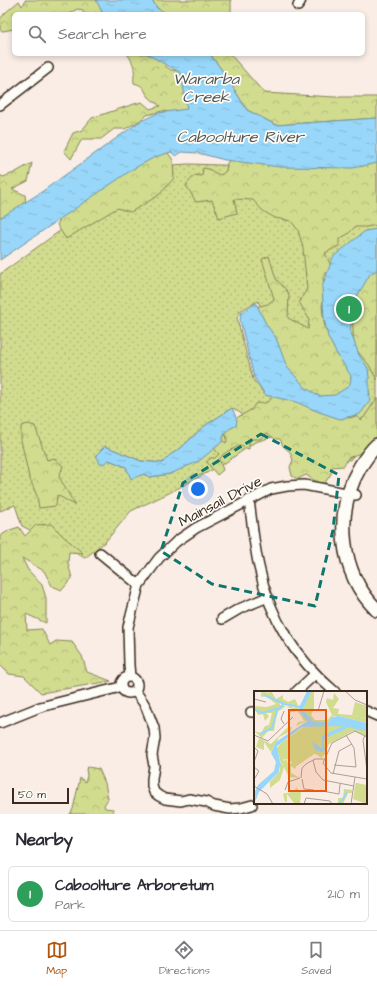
<!DOCTYPE html>
<style>
body{margin:0;font-family:"Architects Daughter",sans-serif;background:#f7f7f7;color:#2b2b33}
.scale{position:absolute;left:12px;bottom:10px;width:57px;box-sizing:border-box;padding-left:4px;border:2px solid #3b2a1e;border-top:0;font-size:11px;line-height:14px;white-space:nowrap;color:#3b2a1e;-webkit-text-stroke:3px #fdfcf7;paint-order:stroke}
.you{position:absolute;left:198px;top:489px;width:14px;height:14px;margin:-10px;border:3px solid #fff;border-radius:50%;background:#1a73e8;box-shadow:0 0 0 6px #1a73e833}
.badge{display:grid;place-items:center;width:26px;height:26px;border-radius:50%;background:#b45309;color:#fff;font-size:13px;font-weight:700}
.pin{position:absolute;translate:-50% -50%;border:2px solid #fff;box-shadow:0 1px 4px #0006}
.list{margin:0;padding:0;list-style:none}
h2{display:flex;justify-content:space-between;align-items:center;height:52px;margin:0;padding:0 16px;font-size:17px}
h2 small{font-size:13px;font-weight:400;color:#7c7c81}
.list li{display:grid;grid-template-columns:26px 1fr auto;gap:12px;align-items:center;box-sizing:border-box;height:56px;margin:0 8px 8px;padding:0 8px;border:1px solid #e1e1e2;border-radius:6px}
.list b{display:block;font-size:15px;white-space:nowrap}
.list p{margin:0;font-size:13px;white-space:nowrap;color:#7c7c81}
.list em{font-size:13px;font-style:normal;color:#7c7c81}
.icon{flex:none;width:22px;height:22px;fill:none;stroke:currentColor;stroke-width:2;stroke-linecap:round;stroke-linejoin:round}
.map{position:relative;flex:none;width:377px;height:814px;overflow:hidden}
.search{position:absolute;background:#fff;box-shadow:0 2px 6px #0003;left:12px;right:12px;top:12px;height:44px;display:flex;align-items:center;gap:10px;box-sizing:border-box;padding:0 14px;border-radius:6px;color:#7c7c81;font-size:15px}
.sheet{height:116px;background:#fff}
nav{display:flex;justify-content:space-around;align-items:center;box-sizing:border-box;height:56px;border-top:1px solid #e1e1e2;background:#fff;font-size:11px;color:#7c7c81}
nav a{display:grid;justify-items:center;gap:2px}
nav .on{color:#b45309}
.map>svg:first-child{display:block}
.grass{fill:url(#grass-dots);stroke:#868356;fill-rule:evenodd}
.forest{fill:url(#forest-crowns);stroke:#868356}
.water{fill:url(#water-ripples);stroke:#7392a1}
.lines{fill:none;stroke-linecap:round;stroke-linejoin:round}
.street-casing{stroke:#3b2a1e;stroke-width:12}
.secondary-casing{stroke:#3b2a1e;stroke-width:16}
.street{stroke:#fdfcf7;stroke-width:9}
.secondary{stroke:#fdfcf7;stroke-width:13}
.marked{fill:none;stroke:#0f766e;stroke-width:3;stroke-dasharray:8 5;stroke-linejoin:round}
.labels{text-anchor:middle;stroke-width:3.5;stroke-linejoin:round;paint-order:stroke}
.street-label{font-size:15px;fill:#3b2a1e;stroke:#fdfcf7}
.water-label{font-size:16px;font-style:italic;fill:#525555;stroke:#fdfcf7}
.inset-river{fill:none;stroke:#98d7f9;stroke-width:2}
.inset-road{fill:none;stroke:#ad9f95;stroke-width:1}
.view{fill:#e8590c;fill-opacity:0.15;stroke:#e8590c;stroke-width:2}
.inset-edge{fill:none;stroke:#3b2a1e;stroke-width:2}
</style>
<div class="map">
<svg width="377" height="814" viewBox="0 0 377 814">
<defs>
<pattern id="grass-dots" width="8" height="8" patternUnits="userSpaceOnUse"><rect width="8" height="8" fill="#d1dc8f"/><path d="M2 2h.1M6 6h.1" fill="none" stroke="#b4bd7b" stroke-width="1.8" stroke-linecap="round"/></pattern>
<pattern id="forest-crowns" width="20" height="18" patternUnits="userSpaceOnUse"><rect width="20" height="18" fill="#d1dc8f"/><path d="M2 6a3 3 0 1 1 6 0M12 15a3 3 0 1 1 6 0" fill="none" stroke="#b4bd7b"/></pattern>
<pattern id="water-ripples" width="26" height="14" patternUnits="userSpaceOnUse"><rect width="26" height="14" fill="#98d7f9"/><path d="M2 4q2-2 4 0t4 0M15 11q2-2 4 0t4 0" fill="none" stroke="#84b9d5"/></pattern>
</defs>
<rect width="100%" height="100%" fill="#f9ede5"/>
<filter id="ink" filterUnits="userSpaceOnUse"><feTurbulence type="fractalNoise" baseFrequency=".025" numOctaves="2"/><feDisplacementMap in="SourceGraphic" scale="8" xChannelSelector="R" yChannelSelector="G"/><feConvolveMatrix kernelMatrix="1 2 1 2 8 2 1 2 1" color-interpolation-filters="sRGB"/></filter>
<g filter="url(#ink)">
<path class="grass" d="M377,163V427L350,460L343,459L286,433L255,442L225,463L169,493L131,511L106,541L85,558L22,526L15,505L0,511V274L150,166L189,164L280,167ZM258,301L268,322L369,390L370,401L265,395L253,379L237,318L240,311ZM232,408L247,417C237,424 224,429 222,442L170,474L150,477L109,460L105,446L141,461L162,463L170,455L181,448L203,427Z"/>
<path class="forest" d="M25,0H100L102,7L101,14H83V10L77,9L72,12L71,14H14V29L3,31L0,30V19L5,13L19,1L22,6L25,2Z
M152,0H231V14H167L157,8Z
M127,54H156L167,60L165,66L171,70L185,72L191,112L177,113L162,111L147,115L139,121L125,129H114L101,139H82L71,159L64,151L73,133L82,130L92,118L134,104L142,102L150,109L160,106C156,103 152,100 149,97C142,89 147,87 134,83C133,76 135,75 134,69C134,65 130,57 127,54Z
M210,54H230L264,93L334,97H377V118L276,125L247,110L224,73Z
M166,150L173,160L174,178L159,195L131,212L117,208L66,239L57,225L62,215L143,158Z
M377,152V225L366,227H355L348,234L339,239V246L325,253L331,266L323,278L325,292L322,306L325,329L350,368L356,385L336,402L308,394L286,371L256,307L268,304L274,299L262,259L269,256L276,279L289,293L288,318L308,329L309,319L299,302L307,289L303,248L298,230L291,221L275,218L263,211L253,200L234,199L237,213L219,218L212,200L196,202L186,185L195,175L202,176L203,168C212,169 213,173 221,175L226,171L227,163L234,156Z
M32,163L28,181L12,189L25,195L26,205L11,215L0,217V175L3,177L14,173Z
M377,267V380L369,365L354,347L353,331L352,303L372,269Z
M276,394L350,418L356,416L361,420L365,416L377,398V437L367,450L348,458L344,466L332,467L331,474L324,484L315,481L306,475L298,479L292,476L290,467L293,460L290,452L283,446L280,439H275L267,433L260,439H249V449L240,446L228,451L219,459L223,470L217,475L207,462L210,458H215L219,454L216,451L213,445L220,439L226,443L227,440L225,429L238,417L251,410L256,403C266,405 269,401 276,394Z
M28,424L35,426L47,460L54,458L63,466L59,477L75,505L57,495L56,506L39,508L37,496L29,477L21,440V426Z
M51,524L64,537L83,553L69,552L68,563L72,578L62,590L52,586L44,571L22,558L28,570L42,585L46,598V623L26,614L27,630L42,629L50,645L56,641L72,642L82,656L87,672L111,681L41,693L24,676L9,674L0,665V536L10,530L19,527L25,536L36,525Z
M88,767L99,769L105,783L108,799L104,805L105,808L113,809L114,814H70L73,809L80,778L85,782L87,776L86,769Z"/>
<path class="water" d="M96,0H152L157,8L167,14H103Z
M147,54H210L224,73L247,110L276,125L377,118V163L353,168L280,167L225,160L198,153L182,152L176,156L171,152L155,157L133,169L0,260V218L40,193L139,122L158,113L187,109L181,73Z
M377,229V270L370,274L355,300L350,330L359,355L368,368L369,378V390L370,401L360,414L340,419L319,412L296,402L265,395L254,377L240,320L241,313L256,303L266,324L276,338L287,367L306,388L319,396L335,395L346,388L350,384L351,376L335,351L328,337L324,319L322,287L333,257L365,231Z
M232,408L237,420L236,426C228,428 223,434 222,442L199,461L170,474L150,477L144,474L131,479L126,467L109,460L103,464H100L96,455L105,446L141,461L162,463L170,455L181,448L203,427Z"/>
<g class="lines">
<defs>
<path id="street" d="M298,6L301,0
M0,105L48,68
M249,500C252,522 254,545 259,567C270,619 295,658 335,692
M100,553L139,585
M222,619L239,609L268,597
M130,677L129,665L128,627L139,585L159,558L177,541L196,528L271,489L287,486L304,485L356,495
M121 685a8 8 0 1 1 16 0a8 8 0 1 1-16 0Z
M135,691L143,702L146,707L154,728L155,738L152,755L154,766L152,779V786L154,792L159,796L165,799L181,801L189,799L206,802L214,806L230,809L241,808L252,805
M296,692L315,674
M366,711L377,716
M251,712H255
M0,723L40,707L121,687"/>
<path id="secondary" d="M377,445C370,451 365,459 360,467C334,511 339,573 377,610"/>
</defs>
<use href="#street" class="street-casing"/>
<use href="#secondary" class="secondary-casing"/>
<use href="#street" class="street"/>
<use href="#secondary" class="secondary"/>
</g>
</g>
<path class="marked" d="M261,434L339,475L333,530L315,606L212,584L161,551L183,483Z"/>
<g class="labels">
<g class="street-label">
<text transform="translate(220 501) rotate(-28)" y="5">Mainsail Drive</text>
</g>
<g class="water-label">
<text x="206" y="84">Wararba<tspan x="206" dy="18">Creek</tspan></text>
<text x="240" y="142">Caboolture River</text>
</g>
</g>
<g transform="translate(254 691)">
<rect width="113" height="113" fill="#f9ede5"/>
<path d="M87,34L113,40V45L99,40L75,53L69,65L60,63L43,75L33,68L26,69L23,57L26,53L49,36ZM102,92L113,94V113L99,108ZM90,98L98,99V102H94L89,113H84V107H89Z" fill="#d1dc8f"/>
<path d="M10,0L14,2L17,0L22,8L29,4V8L34,11L41,8L44,14H39L38,17L44,16L45,21L54,29L42,35L44,31L50,30L47,25L43,20L34,22L39,18L33,16L36,15L25,10L26,14L32,15L23,21L20,40H14L8,47L0,40L7,42L11,35L15,34L18,22H12L15,25L11,30L9,23L4,24L0,15L13,16L22,13L12,5L7,6V2ZM57,0H60V18L57,24L61,29H73L78,24L72,11L73,7L79,9L80,2L85,8L79,17L85,18L84,23L98,24L113,28V32L85,25H79L74,31L59,30L49,18ZM81,34L89,36L67,44L70,58L67,60L72,58L70,54L71,46L75,48L72,51L73,61L67,67L61,62L56,66L57,62L63,58L60,45L65,52V44L53,38L58,35ZM34,36H38L37,40L25,46L17,61L10,51V59L2,56L5,47L17,53ZM94,36L113,39V45L110,40L107,42L99,37L82,49L74,45ZM28,67L30,70L33,68L34,73L40,71L43,74L41,78L37,75V82L46,87L35,86L30,76L26,89L16,97V91L26,80V73L30,75L25,69ZM102,92L113,95V104L110,102L109,105L108,101L106,104L104,98L100,99ZM42,96L47,102L46,113H41L33,103V111H31L29,103L41,100Z" fill="#d1dc8f"/>
<path d="M101,11L113,15V28L98,24Z" fill="#d1dc8f"/>
<path d="M53,0L57,1L49,18L59,30L74,31L78,26L85,25L113,32V40L91,36L92,38L71,47L69,52L71,59L68,61L61,59L58,50L68,58V45L89,35L48,36L23,55L26,71L29,75L26,74L25,81L5,101L0,113V103L4,94L20,80L22,71L17,62L22,51L53,30L44,19Z" fill="#98d7f9"/>
<path class="inset-river" d="M10,4L30,13L47,16M0,18L7,22L26,17L29,13M6,43L18,37L24,17M86,113L93,101"/>
<path class="inset-road" d="M91,0L101,9L113,14M0,8L12,11M64,20L70,0M30,33L27,28L30,20M0,44L14,50L39,26M111,44L109,49L113,79M113,46L101,40L78,52L69,72L77,82L113,88M0,56L4,60L0,71M59,69L62,81L69,89L100,95M80,74L102,76L100,57L92,44M0,76L5,80L1,87M79,83L85,60L98,53M47,87L48,77L52,73L61,68H70M48,88L50,98L60,99M0,95L13,103L19,113M31,99L34,91L46,87M68,100L85,103L86,93M50,113L52,107L76,110L78,113M97,113L101,86"/>
<path class="view" d="M35,19H72V100H35Z"/>
<rect width="113" height="113" class="inset-edge"/>
</g>
</svg>
<div class="scale">50 m</div>
<div class="you"></div>
<div class="pin badge" style="left:349px;top:309px;background:#2e9e5b">1</div>
<div class="search"><svg class="icon" aria-label="search" viewBox="0 0 24 24"><circle cx="10" cy="10" r="6"/><path d="M15 15l6 6"/></svg>Search here</div>
</div>
<section class="sheet">
<h2>Nearby<small></small></h2>
<ul class="list">
<li><span class="badge" style="background:#2e9e5b">1</span><div><b>Caboolture Arboretum</b><p>Park</p></div><em>210 m</em></li>
</ul>
</section>
<nav>
<a class="on"><svg class="icon" aria-label="map" viewBox="0 0 24 24"><path d="M3 6l6-2 6 2 6-2v14l-6 2-6-2-6 2zM9 4v14M15 6v14"/></svg>Map</a>
<a><svg class="icon" aria-label="directions" viewBox="0 0 24 24"><path d="M12 3l9 9-9 9-9-9zM9 14v-3h6M13 9l2 2-2 2"/></svg>Directions</a>
<a><svg class="icon" aria-label="saved" viewBox="0 0 24 24"><path d="M7 4h10v16l-5-4-5 4z"/></svg>Saved</a>
</nav>
